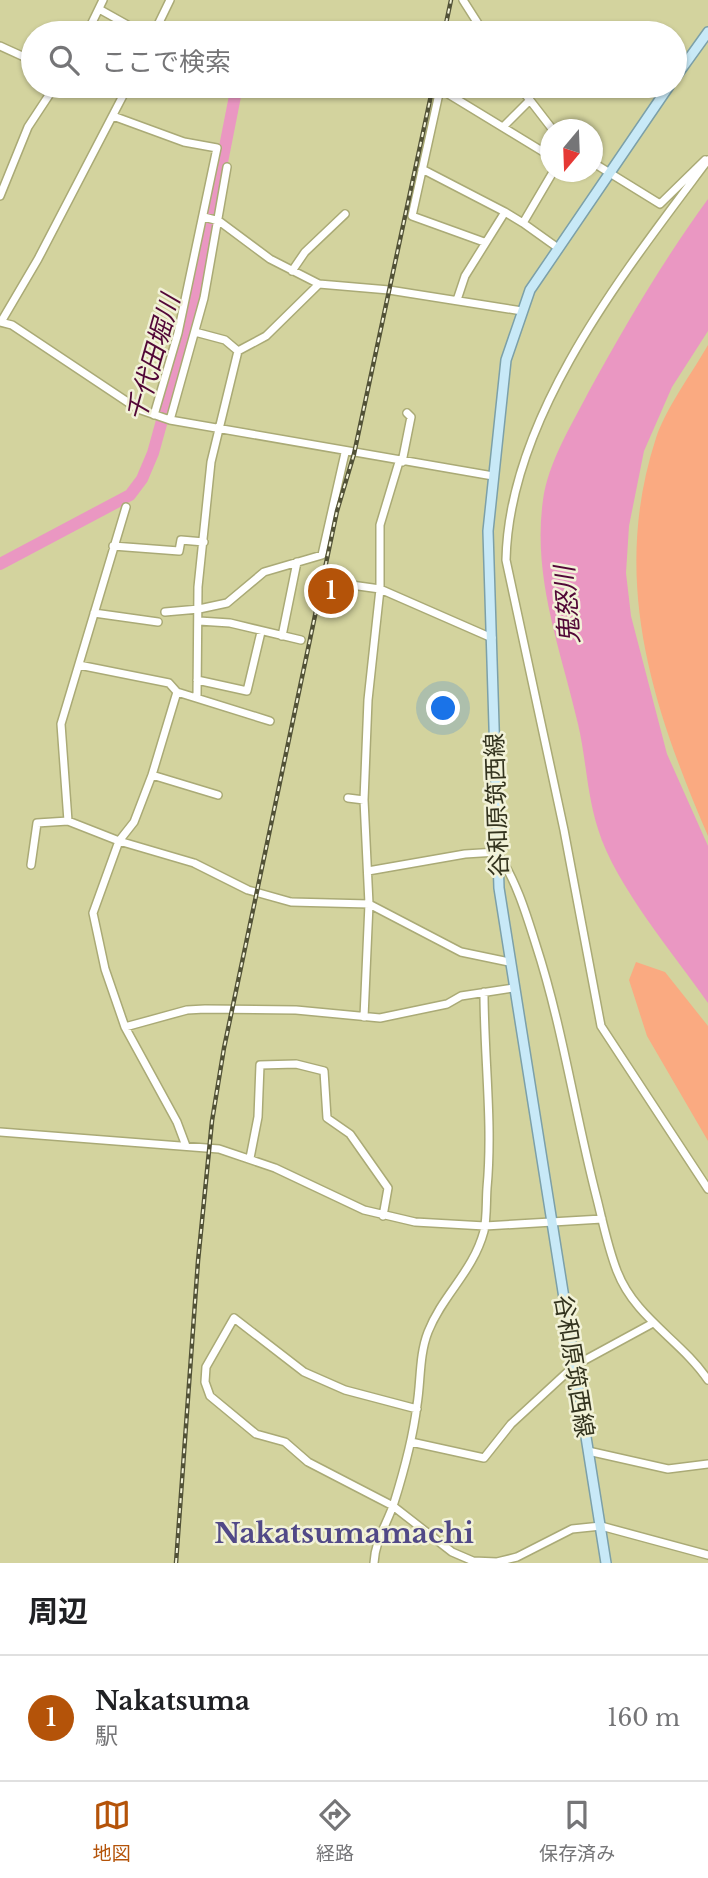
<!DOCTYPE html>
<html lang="ja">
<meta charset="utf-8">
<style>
body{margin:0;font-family:"Libre Baskerville","Noto Sans JP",serif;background:#f6f6f6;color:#202124}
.compass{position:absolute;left:540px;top:119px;width:63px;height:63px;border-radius:50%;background:#fff;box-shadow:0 2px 5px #0004;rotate:199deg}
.you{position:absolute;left:444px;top:709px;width:24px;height:24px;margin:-18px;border:5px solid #fff;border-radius:50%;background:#1a73e8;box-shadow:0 0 0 10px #1a73e833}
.badge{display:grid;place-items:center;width:46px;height:46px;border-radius:50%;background:#b45309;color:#fff;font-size:23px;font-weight:700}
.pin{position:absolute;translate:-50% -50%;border:4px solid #fff;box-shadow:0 2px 7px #0006}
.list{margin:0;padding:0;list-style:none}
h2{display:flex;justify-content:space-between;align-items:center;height:91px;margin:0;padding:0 28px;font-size:30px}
h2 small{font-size:23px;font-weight:400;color:#757577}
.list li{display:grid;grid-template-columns:46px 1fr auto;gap:21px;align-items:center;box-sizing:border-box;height:126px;padding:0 28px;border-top:2px solid #e0e0e0}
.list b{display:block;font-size:26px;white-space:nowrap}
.list p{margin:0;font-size:23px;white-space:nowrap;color:#757577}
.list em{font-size:23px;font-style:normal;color:#757577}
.icon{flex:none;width:38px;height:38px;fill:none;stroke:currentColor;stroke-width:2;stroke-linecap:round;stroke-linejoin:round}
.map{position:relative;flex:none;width:708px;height:1563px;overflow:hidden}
.search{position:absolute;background:#fff;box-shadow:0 2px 5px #0004;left:21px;right:21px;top:21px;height:77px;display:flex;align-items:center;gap:18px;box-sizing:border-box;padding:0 24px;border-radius:38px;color:#757577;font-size:26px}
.sheet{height:217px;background:#fff}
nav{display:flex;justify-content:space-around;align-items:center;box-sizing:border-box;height:98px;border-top:2px solid #e0e0e0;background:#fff;font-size:19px;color:#757577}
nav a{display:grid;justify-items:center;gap:4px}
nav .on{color:#b45309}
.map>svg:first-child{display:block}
.green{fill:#faaa81}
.water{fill:#ea97c2}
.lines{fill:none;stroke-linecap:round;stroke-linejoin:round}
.river{stroke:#ea97c2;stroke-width:12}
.minor-casing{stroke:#aaaa76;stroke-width:10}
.major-casing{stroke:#7ca0a8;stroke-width:12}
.minor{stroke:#fff;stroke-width:7}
.major{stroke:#c8e9f7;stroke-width:9}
.rail-casing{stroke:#525237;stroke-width:4.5}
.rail{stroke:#f2f2d8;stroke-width:2;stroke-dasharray:5;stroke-linecap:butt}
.labels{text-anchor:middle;stroke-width:5;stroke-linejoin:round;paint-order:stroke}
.street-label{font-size:24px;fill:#33331e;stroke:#f2f2d8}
.water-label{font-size:26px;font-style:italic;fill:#520737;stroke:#f2f2d8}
.quarter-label{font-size:28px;font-weight:bold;fill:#514987;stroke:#f2f2d8}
</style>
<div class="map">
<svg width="708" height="1563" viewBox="0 0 708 1563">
<rect width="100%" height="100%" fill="#d3d39e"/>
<path class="green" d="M708,345V836C652,706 610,579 656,438C666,408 692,373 708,345Z
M636,962L665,972L708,1026V1141L647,1036L629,980Z"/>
<path class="water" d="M708,199V331L672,387L644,451L629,526L626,573L631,616L667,754L708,846V1003C674,954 615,885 598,829C587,795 586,758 578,724C561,650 532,578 543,500C548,463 571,426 588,393C624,327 663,261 708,199Z"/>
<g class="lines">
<path class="river" d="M0,564L130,495L142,479L153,453L181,352L198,284L237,86"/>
<defs>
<path id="minor" d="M463,0L484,33
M99,9L142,33
M611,32V33
M87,33L103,0
M154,33L170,0
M0,46L33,61
M519,86L553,130
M655,86L664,93
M113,116L184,142L217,148L178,333L154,415
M503,127L530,100
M708,160C625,271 509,416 506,560L564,830L601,1026L708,1189
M592,162L660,204L705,160
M422,169L505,212
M0,196L28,127L55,86
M204,217L219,221L270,259L319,284L389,290L522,311
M523,223L558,248
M484,242L412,216L440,89L550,156
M292,271L305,252L345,214
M457,300L465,276L505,212L523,223L553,172
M0,322L12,325L138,409L170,420L493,476
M1,322L38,259L128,86
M195,332L225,340L238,351L211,462L198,587L197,697
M238,351L266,336L319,284
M170,420L204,298L227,167
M402,462L411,417L407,413
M113,546L179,551L181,540L204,542
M337,583L380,589L492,638
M165,612L199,609L227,603L264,572L322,555L345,453
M94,613L158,622
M199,621L230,623L301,640
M282,636L297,562
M79,665L169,683L177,692L270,721
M197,680L247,691L261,632
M177,692L152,775L134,822L119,841L93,913L105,969L125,1027L177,1122L186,1146
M152,775L218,795
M348,798L364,800
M68,821L61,724L126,507
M31,865L37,823L68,821L119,841L194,863L248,890L291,902L369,904L461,952L509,962
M368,871L465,854L497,852C516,880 526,913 536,945C563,1028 575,1115 597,1199C603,1223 608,1248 617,1271C635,1318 681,1340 708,1380
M364,1017L369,904L364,800L368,700L380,589V525L399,462
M125,1027L187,1010L205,1009L296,1010L380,1018L447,1004L461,996L513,988
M0,1132L219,1149L275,1168L364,1210L415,1222L485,1226L602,1219
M250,1158L258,1117L260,1065L296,1064L324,1071L327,1118L350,1134L388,1188L383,1216
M417,1409L345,1390L304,1372L234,1318L206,1367L205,1382L210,1396L256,1434L285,1442L308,1462L393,1506L452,1552L473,1561L497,1562L517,1557L572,1529L601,1526L708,1555
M411,1442L484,1458L511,1424L574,1366L653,1323
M588,1451L668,1469L708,1464
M374,1563C375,1540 387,1524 394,1503C404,1471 413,1438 417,1405C421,1381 419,1355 428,1332C443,1294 473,1272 484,1231C487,1217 486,1202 487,1188C493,1123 484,1057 484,992"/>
<path id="major" d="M675,78L708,32
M606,1563L499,888L488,531L506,360L530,290L669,86"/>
</defs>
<use href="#minor" class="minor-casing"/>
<use href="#major" class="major-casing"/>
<use href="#minor" class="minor"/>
<use href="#major" class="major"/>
<defs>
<path id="rail" d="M444,33L451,0
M176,1563L198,1261L212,1121L224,1048L337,511L354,454L433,86"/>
</defs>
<use href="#rail" class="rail-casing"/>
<use href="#rail" class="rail"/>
</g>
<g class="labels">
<g class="street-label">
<text transform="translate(497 805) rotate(-92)" y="8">谷和原筑西線</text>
<text transform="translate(574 1366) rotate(81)" y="8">谷和原筑西線</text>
</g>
<g class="water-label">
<text transform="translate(153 358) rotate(-74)" y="9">千代田堀川</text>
<text transform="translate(567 605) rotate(-94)" y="9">鬼怒川</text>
</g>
<g class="quarter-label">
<text x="344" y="1543">Nakatsumamachi</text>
</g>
</g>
</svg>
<svg class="compass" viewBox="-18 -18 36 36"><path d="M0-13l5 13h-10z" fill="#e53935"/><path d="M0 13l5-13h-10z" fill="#757577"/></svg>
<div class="you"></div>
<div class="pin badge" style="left:331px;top:591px">1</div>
<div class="search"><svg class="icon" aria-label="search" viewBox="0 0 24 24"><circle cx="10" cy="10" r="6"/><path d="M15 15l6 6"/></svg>ここで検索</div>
</div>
<section class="sheet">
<h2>周辺<small></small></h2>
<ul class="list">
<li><span class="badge">1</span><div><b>Nakatsuma</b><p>駅</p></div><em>160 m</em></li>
</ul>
</section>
<nav>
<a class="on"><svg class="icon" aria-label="map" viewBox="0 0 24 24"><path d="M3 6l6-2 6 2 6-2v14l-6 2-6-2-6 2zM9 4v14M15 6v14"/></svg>地図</a>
<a><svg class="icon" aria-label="directions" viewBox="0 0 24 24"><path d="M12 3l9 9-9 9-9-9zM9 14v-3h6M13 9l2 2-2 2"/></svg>経路</a>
<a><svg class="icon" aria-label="saved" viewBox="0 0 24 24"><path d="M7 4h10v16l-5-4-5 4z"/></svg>保存済み</a>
</nav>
